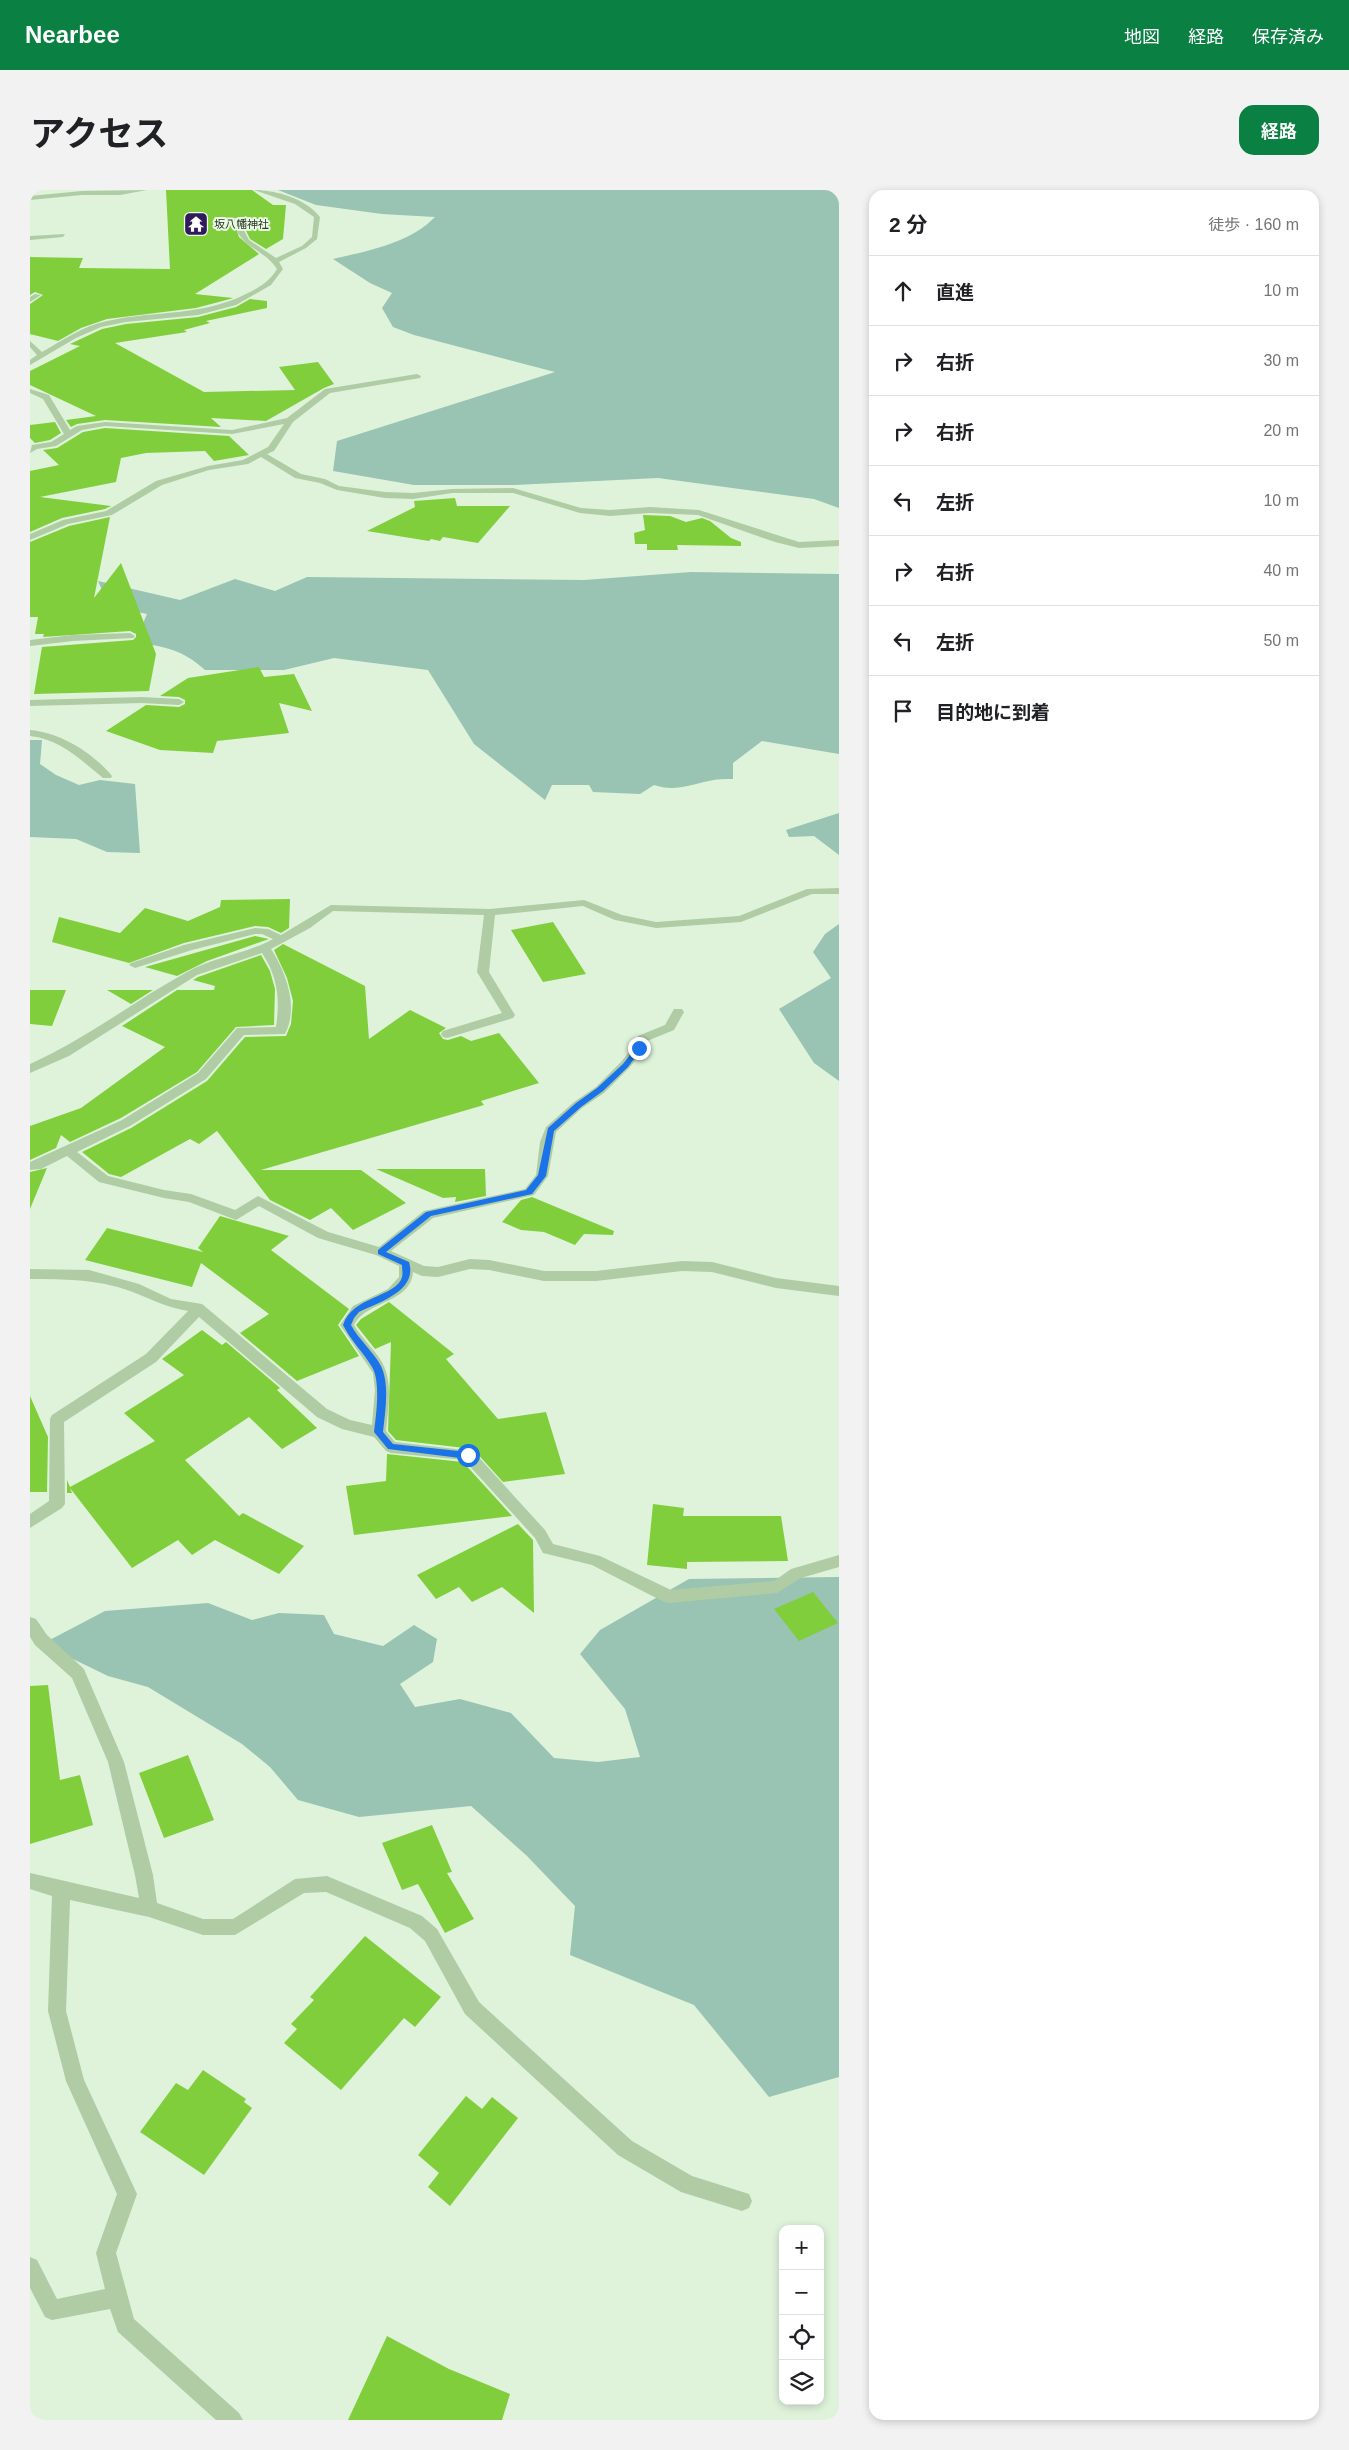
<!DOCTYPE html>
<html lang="ja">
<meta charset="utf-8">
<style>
body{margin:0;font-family:Arial,"Noto Sans JP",sans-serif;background:#f2f2f2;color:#202124}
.controls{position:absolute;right:15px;bottom:15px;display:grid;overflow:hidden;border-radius:10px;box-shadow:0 2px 8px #0003}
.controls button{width:45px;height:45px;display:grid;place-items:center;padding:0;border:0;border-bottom:1px solid #e0e0e0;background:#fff;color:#202124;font:25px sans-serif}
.stop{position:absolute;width:15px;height:15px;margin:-11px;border:4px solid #1a73e8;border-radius:50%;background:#fff}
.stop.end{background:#1a73e8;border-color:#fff;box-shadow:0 1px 5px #0008}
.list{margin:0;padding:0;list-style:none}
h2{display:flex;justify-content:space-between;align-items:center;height:65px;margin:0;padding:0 20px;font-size:21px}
h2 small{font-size:16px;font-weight:400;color:#757577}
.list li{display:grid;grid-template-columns:32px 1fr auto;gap:15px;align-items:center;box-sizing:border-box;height:70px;padding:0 20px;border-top:1px solid #e0e0e0}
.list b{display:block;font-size:19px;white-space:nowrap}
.list em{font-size:16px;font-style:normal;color:#757577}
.icon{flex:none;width:28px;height:28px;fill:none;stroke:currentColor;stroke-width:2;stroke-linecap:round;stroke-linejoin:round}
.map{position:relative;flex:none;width:809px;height:2230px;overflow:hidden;border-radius:15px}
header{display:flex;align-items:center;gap:30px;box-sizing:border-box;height:70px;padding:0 25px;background:#0b8043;color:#fff}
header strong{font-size:24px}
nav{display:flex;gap:28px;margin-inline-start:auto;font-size:18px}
.intro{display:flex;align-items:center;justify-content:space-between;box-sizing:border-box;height:120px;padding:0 30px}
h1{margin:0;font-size:35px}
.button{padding:12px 22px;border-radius:15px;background:#0b8043;color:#fff;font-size:18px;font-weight:700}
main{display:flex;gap:30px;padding:0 30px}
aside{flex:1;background:#fff;border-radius:15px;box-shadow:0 2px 8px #0003}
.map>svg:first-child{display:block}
.green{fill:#99c3b3}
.building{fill:#81ce3d}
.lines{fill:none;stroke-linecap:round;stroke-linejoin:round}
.minor{fill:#afcca5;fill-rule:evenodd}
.route{fill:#1a73e8}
.labels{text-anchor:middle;stroke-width:4;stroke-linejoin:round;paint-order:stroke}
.far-poi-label{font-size:11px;fill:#2d3727;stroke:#eafbe6;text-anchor:start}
</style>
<header>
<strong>Nearbee</strong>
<nav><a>地図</a><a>経路</a><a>保存済み</a></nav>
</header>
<div class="intro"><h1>アクセス</h1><a class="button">経路</a></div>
<main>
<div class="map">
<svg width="809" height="2230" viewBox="0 0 809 2230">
<rect width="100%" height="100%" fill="#def3da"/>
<path class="green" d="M248,0H809V318L784,309L628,288L485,295H384L303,281L307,251L525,182L384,145L363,137L352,118L362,103L340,93L303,69C338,61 380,53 405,27L352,24L286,15Z
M661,382L809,384V564L732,551L703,573V589C695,589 686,589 679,591C659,595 644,602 624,595L610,604L563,602L559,595H522L515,610L444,554L398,480L304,468L254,480H175C152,459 135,457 105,452L117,424L79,416L68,391L150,410L205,389L245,401L277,387L554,390Z
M0,550H12L10,574L26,585L49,595L70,590L105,594L110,663L77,662L46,649L0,647Z
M809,623V665L784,646L759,647L756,640Z
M809,734V891L784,873L749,819L801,788L783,762L795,744Z
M809,1387V1887L739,1907L664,1815L540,1765L545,1716L497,1666L441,1616L329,1627L268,1610L240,1577L212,1554L118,1497L78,1486L12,1454L75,1421L178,1413L222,1430L249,1423L294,1425L304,1444L353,1456L384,1435L407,1449L403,1472L370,1494L385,1517L430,1509L481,1523L524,1568L568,1572L610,1567L595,1519L550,1464L570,1440L659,1389Z"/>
<path class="building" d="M136,0H222L243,15H256L253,49L236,59L220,49L210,28H203L209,47L229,64L165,104L203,108L200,109L166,118L77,129L51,138L28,151L0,144V114L13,105L5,102L0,105V67L53,68L49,78L140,79Z
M220,109L237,111V118L176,131L180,133L154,140L157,142L85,153L174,202L265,200L249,177L288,172L304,194L294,198L236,231L181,228L191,237L75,230L47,234L41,237L36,230L66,226L0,195V181L50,156L40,154L72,139L96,134L168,127L206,117Z
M25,232L31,243L20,250L5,253L0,248V235Z
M75,238L199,246L219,265L184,271L175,261L116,263L91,268L86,292L10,307L81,316L75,319L32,328L0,342V281L29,275L13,260L27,258L53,242Z
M425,308L427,316H480L448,353L413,347L410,351L401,349L399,351L337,341L385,317L384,311Z
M613,325L640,326L656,332L672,328L680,331L701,348L711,352V356L647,355L648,360H617V354H605L604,343L615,340Z
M80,327L64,408L91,373L126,464L119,501L4,504L12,457L103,450L106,447V444L100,441L13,447L14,444H5L8,427H0V352L39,336Z
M229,477L234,487L264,484L282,521L249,513L259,543L187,551L183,563L130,560L76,541L116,515L149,517L155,514V510L149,507L130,506L158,488Z
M260,709L259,738L251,743L238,737L225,736L154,753L99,773L22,752L29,727L90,743L115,718L158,731L190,717L191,710Z
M523,732L556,784L513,792L481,740Z
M225,746L239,749L177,771L147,786L115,777Z
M253,754L335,796L339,849L380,820L416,838L409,843L413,849L418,850L431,846L441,851L469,843L509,893L451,911L454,915L231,980H331L376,1013L323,1040L301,1018L280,1030L240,1010L187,941L169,954L160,949L91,987L79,984L52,962L101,938L177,891L215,847L256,846L261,834L263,811L257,788L244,760Z
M231,765L240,781L245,799L244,835L206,837L167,882L91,928L40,952L31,945L26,958L0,970V936L51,918L135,857L92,836L147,800H184L185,796L163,790L168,787Z
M0,800H36L22,836L0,834Z
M77,800H123L101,814Z
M17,978L0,1019V982Z
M346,979H455L456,1006L425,1012L426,1007L413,1008Z
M502,1007L584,1041L583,1045L554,1044L545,1055L514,1042L491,1040L472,1032L491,1010Z
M190,1026L259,1046L241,1060L319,1119L308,1135L329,1166L267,1191L210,1143L239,1124L171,1073L162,1097L55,1070L77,1038L173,1062L168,1058Z
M359,1112L424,1164L416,1169L468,1229L516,1222L535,1284L473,1292L443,1259L366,1250L358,1241L361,1152L345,1159L326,1135L331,1129Z
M172,1140L192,1155L196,1152L250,1198L247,1200L287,1238L252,1259L219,1227L155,1270L209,1326L213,1323L274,1356L249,1384L185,1350L162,1365L148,1350L102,1378L40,1298L42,1303H37V1290L40,1297L125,1251L94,1223L154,1185L132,1169Z
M0,1206L18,1247L17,1302H0Z
M357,1264L433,1272L482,1326L324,1345L316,1296L356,1291Z
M623,1314L654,1318L653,1326H751L758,1371L657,1372V1379L617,1375Z
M488,1334L503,1350L504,1423L472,1397L442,1412L429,1397L406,1409L387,1385Z
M783,1402L808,1433L769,1451L744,1419Z
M18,1495L30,1590L50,1585L63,1635L0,1654V1496Z
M158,1565L184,1630L134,1648L109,1583Z
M402,1635L422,1682L417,1683L444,1729L415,1743L388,1694L372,1700L352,1653Z
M335,1746L411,1807L385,1837L374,1828L311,1900L254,1853L267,1839L261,1834L284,1810L280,1807Z
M173,1880L216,1909L214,1912L222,1918L174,1985L110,1942L146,1893L158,1900Z
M436,1906L452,1919L462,1907L488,1928L420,2016L398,1997L409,1983L388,1965Z
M357,2146L419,2179L480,2204L472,2230H318Z"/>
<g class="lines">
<path class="minor" d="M117,0L90,5H52L0,10V6L52,1Z
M224,0C247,0 276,9 290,27L287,49L276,58L249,72L253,79L241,95L206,115L168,125L96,132L71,137L46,148L0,175V170L7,165L0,157V151L12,162C33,150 53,136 77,131C127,120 171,127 218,103C230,97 240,91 247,79C234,58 207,58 204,29H208L219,50L246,68L272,56L282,47L284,27L265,14Z
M35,44L33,47L0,50V46Z
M5,104L11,105L0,112V107Z
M387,184L391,186L390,188L300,203L263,232L244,261L237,264L271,284L295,289L309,296L355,302L383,303L422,299L483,298L551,318L580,320L620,317L669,320L769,352L809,350V356L769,358L745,352L668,325L620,323L580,326L550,323L483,303H422L383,309L355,308L307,300L290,293L265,288L231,267L218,274L179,280L132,295L82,325L38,334L0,350V344L33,330L76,321L126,291L178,276L213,270L238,257L254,234L202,244L75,236L52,240L26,256L7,259L0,263L2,255L21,252L34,244L13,209L0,203V199L19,205L40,240L47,236L75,232L202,240L257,228L295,199Z
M100,443L105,446L103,448L43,451L0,456V450L43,445Z
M112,507L149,509L154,512L149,515L112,513L0,516V510Z
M0,540C31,543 62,562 82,586L81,588H73C51,570 30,549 0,546Z
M809,698V704H782L711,732L626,738L585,730L553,716L465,725L459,782L485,825L483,828L417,848L413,847L411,844L413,841L472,823L447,782L454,725L303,721L280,738L241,759C256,782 269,817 255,844L214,845L176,889L100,936L47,962L78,986L134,1000L161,1004L205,1020L228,1006L298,1042L349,1057L394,1021L495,999L506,985L510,952L516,937L544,912L566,897L591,872L603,857L608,846L635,835L644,819H652L654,822L644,840L617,851L613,861L599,878L574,903L552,918L526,942L518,986L504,1005L403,1028L361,1061L394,1076L408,1077L440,1069L459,1070L514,1081H566L652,1071L682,1072L746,1088L809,1096V1106L746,1098L682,1082L652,1081L566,1091H514L459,1080L440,1079L408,1087L392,1086L383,1082C381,1113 336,1111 324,1135C331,1147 342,1157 350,1169C364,1190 358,1217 356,1241L365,1252L443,1261L515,1340L523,1354L570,1366L641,1400L744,1391L761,1379L809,1365V1377L771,1388L747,1403L640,1413L634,1412L562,1375L513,1363L505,1348L434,1270L361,1263L356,1261L344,1247L312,1239L287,1227L169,1127L126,1172L34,1232L35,1314L32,1318L0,1338V1324L19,1311L20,1229L22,1225L116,1164L158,1121C134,1117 122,1109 100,1101C67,1089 34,1089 0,1089V1079L59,1080L109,1094L141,1109L172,1114L297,1219L320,1230L342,1235L345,1200L343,1183L310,1135L323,1116L358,1099L369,1087V1076L346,1065L288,1048L229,1016L206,1030L159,1012L134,1008L69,992L37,966L11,979L0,980V972L92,930L168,883L207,838L246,837C250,809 248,787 232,763L167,785L39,866L0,883V874C56,849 104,811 157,782C184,767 216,764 243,749L232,744H225L162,760L105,778L99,775L101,773L154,755L225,738L238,739L251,745L301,715L460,719L554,710L592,725L626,732L709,726L777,699Z
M0,1427L6,1429L17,1445L54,1479L56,1484L94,1572L123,1685L127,1713L173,1729H203L265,1689L297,1686L392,1726L407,1739L449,1812L602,1951L662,1986L719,2004L722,2011L719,2018L712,2021L651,2002L588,1965L435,1824L395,1751L380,1738L296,1702L274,1703L205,1745H173L119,1727L40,1710L36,1821L54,1890L107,2004L86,2063L104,2129L209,2223L213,2230H186L88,2142L80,2119L22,2130L15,2127L0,2098V2067L7,2070L27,2109L75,2099L66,2063L87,2004L36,1891L18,1821L22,1706L0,1699V1683L109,1708L105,1685L78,1572L42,1488L5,1455L0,1447Z"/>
</g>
<path class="route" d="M606,857L612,858L598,877L573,901L551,917L524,941L516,986L502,1004L401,1026L356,1062L379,1072C388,1101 349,1112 329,1122L324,1128L321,1135C329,1150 343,1161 351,1176C360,1195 355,1222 353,1242L363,1254L438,1262L442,1265L438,1269L358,1259L344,1242C346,1225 351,1192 342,1177C333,1162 321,1151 313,1135C322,1106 367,1107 372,1087C373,1084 372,1079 372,1075L348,1064V1060L396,1022L496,1000L508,985L518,938L546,913L567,898L593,874Z"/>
<defs>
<symbol id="temple-square" viewBox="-11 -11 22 22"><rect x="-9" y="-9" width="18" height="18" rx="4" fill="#311a5b" stroke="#eafbe6"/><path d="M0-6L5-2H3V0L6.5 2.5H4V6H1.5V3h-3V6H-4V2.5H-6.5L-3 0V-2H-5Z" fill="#fff"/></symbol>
</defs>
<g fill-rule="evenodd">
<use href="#temple-square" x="152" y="20" width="28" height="28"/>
</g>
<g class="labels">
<g class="far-poi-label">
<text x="184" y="38">坂八幡神社</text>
</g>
</g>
</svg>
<div class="controls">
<button>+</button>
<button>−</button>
<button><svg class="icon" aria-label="locate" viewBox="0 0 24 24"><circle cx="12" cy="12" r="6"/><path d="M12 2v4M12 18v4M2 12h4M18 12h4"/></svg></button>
<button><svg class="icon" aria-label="layers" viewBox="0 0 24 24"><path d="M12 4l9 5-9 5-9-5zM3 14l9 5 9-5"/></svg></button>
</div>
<div class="stop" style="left:438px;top:1265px"></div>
<div class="stop end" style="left:609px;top:858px"></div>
</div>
<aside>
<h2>2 分<small>徒歩 · 160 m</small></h2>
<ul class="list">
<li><svg class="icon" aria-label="ahead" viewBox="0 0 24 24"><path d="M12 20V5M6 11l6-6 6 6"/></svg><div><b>直進</b></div><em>10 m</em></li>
<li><svg class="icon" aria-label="right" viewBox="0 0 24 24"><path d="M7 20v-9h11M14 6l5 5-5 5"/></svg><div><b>右折</b></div><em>30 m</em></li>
<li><svg class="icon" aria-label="right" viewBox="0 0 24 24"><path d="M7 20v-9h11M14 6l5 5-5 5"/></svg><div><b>右折</b></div><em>20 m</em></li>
<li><svg class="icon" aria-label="left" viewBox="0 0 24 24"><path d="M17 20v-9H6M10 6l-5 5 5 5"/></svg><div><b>左折</b></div><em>10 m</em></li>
<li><svg class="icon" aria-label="right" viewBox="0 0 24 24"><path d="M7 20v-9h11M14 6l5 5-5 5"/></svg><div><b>右折</b></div><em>40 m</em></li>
<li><svg class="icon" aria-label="left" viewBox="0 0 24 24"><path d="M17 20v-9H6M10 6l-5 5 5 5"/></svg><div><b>左折</b></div><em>50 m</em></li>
<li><svg class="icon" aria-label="arrive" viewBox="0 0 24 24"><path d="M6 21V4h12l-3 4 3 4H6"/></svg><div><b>目的地に到着</b></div></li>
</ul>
</aside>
</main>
